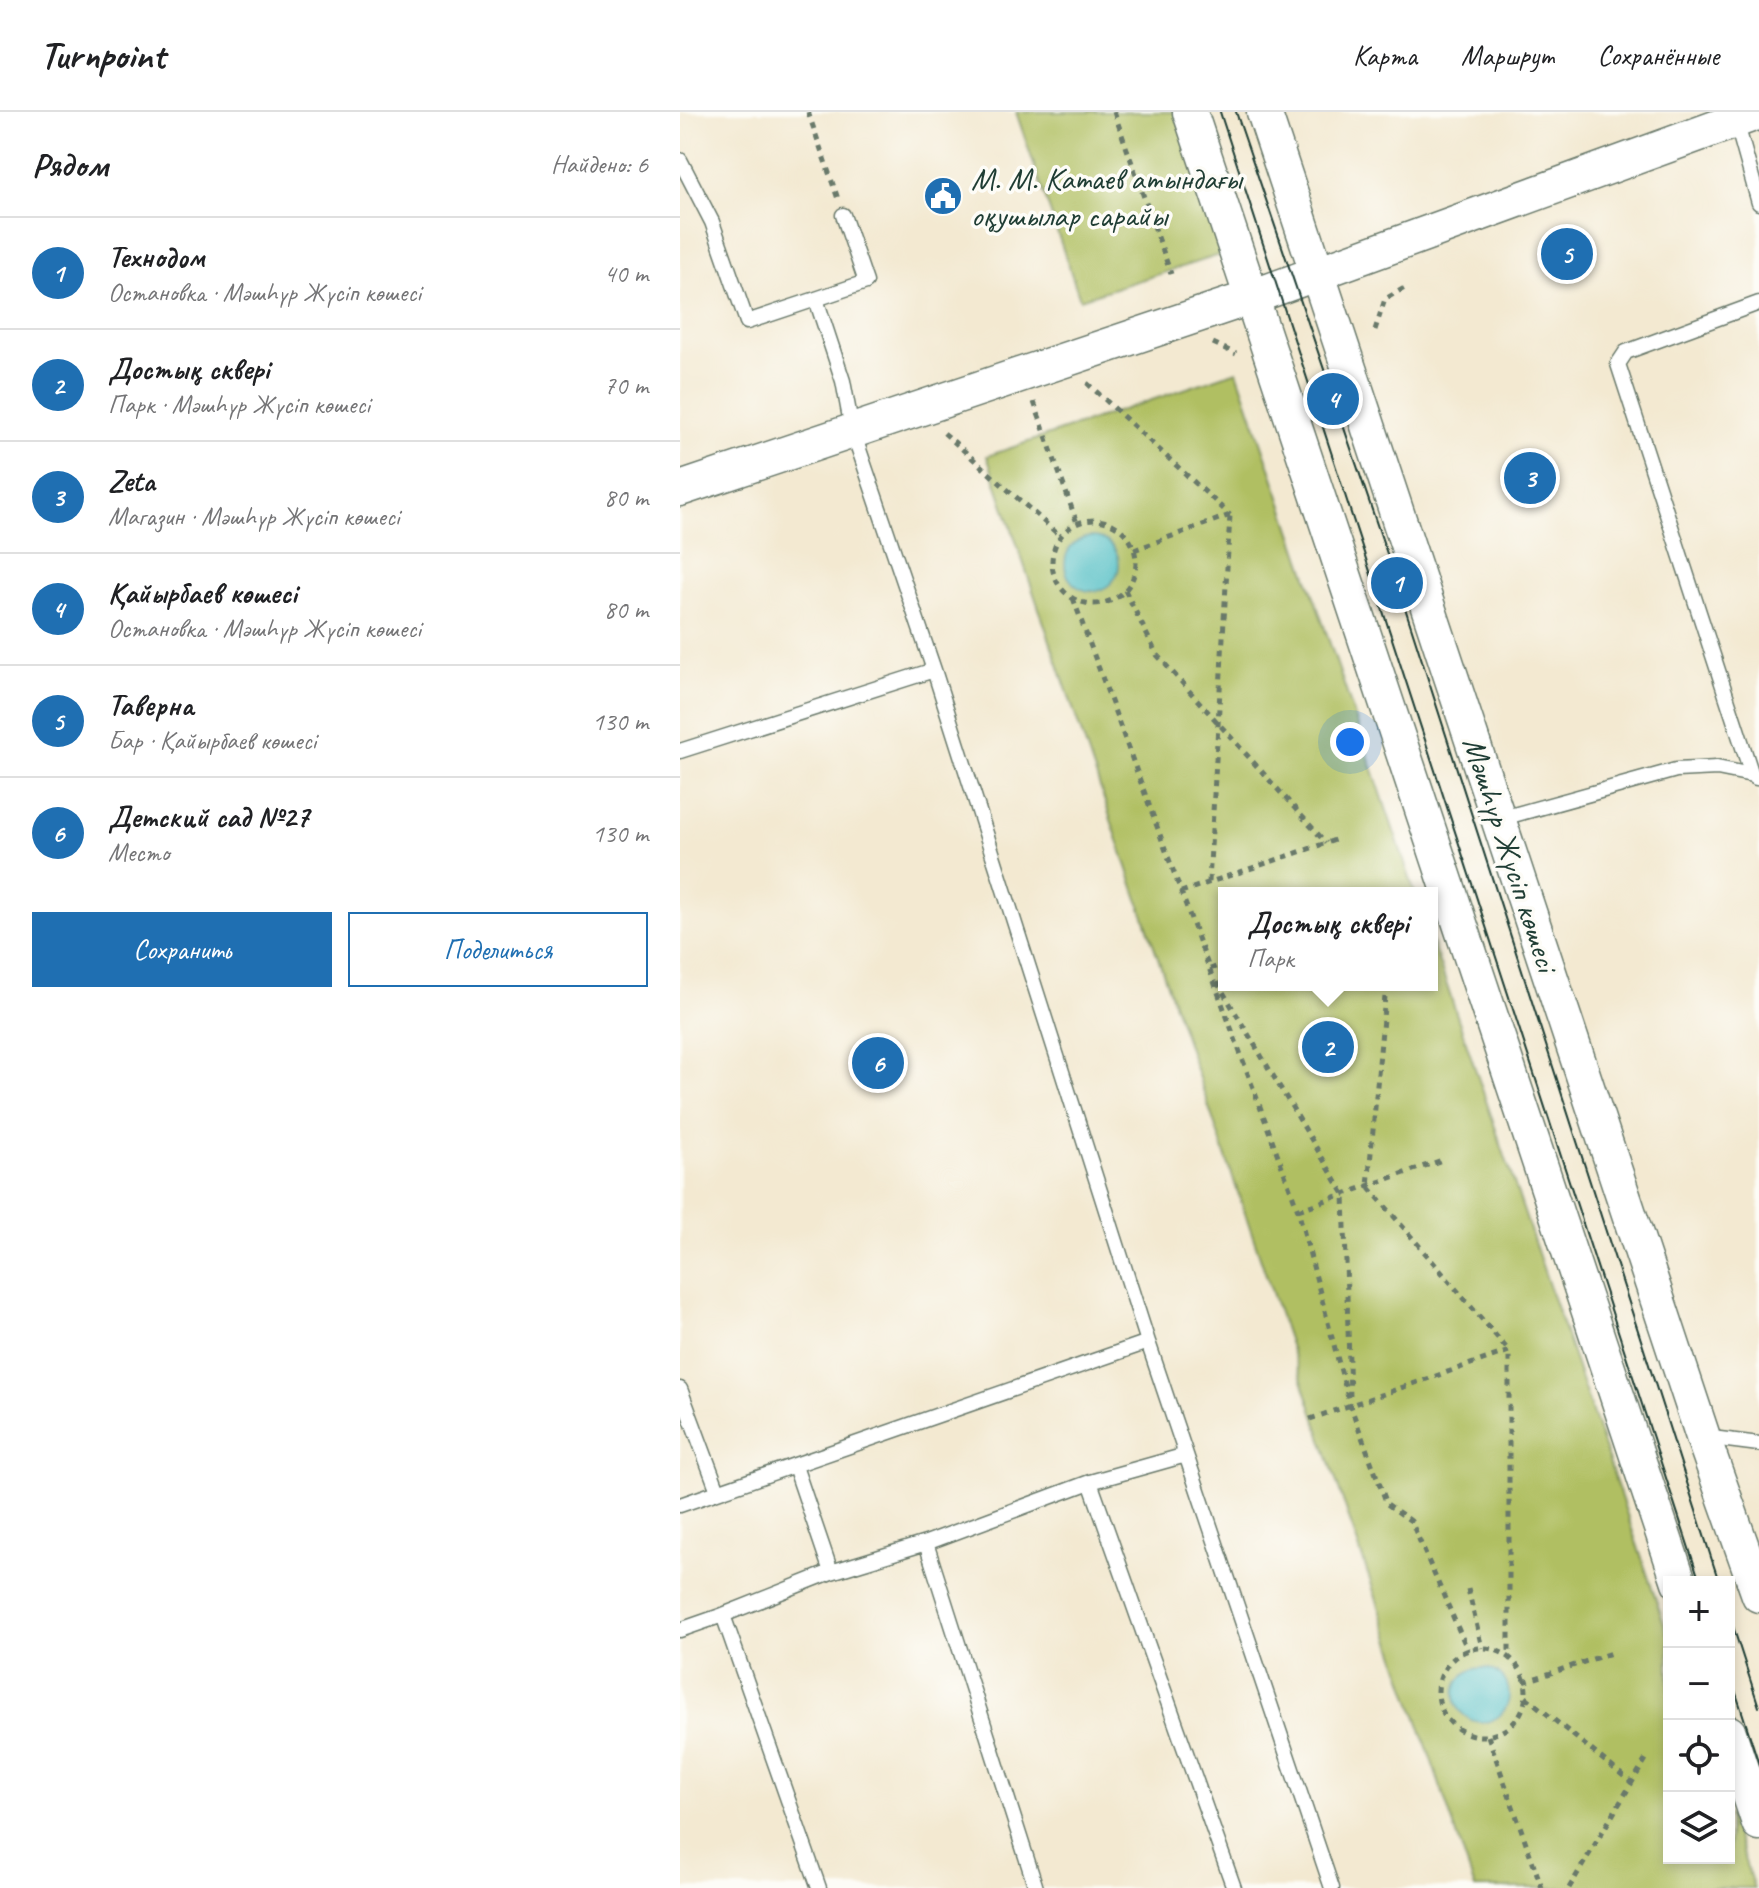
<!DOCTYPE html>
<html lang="ru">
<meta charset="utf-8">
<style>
body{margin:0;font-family:Caveat,sans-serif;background:#f2f2f2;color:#202124}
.controls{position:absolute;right:24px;bottom:24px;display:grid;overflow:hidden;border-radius:0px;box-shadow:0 4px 12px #0003}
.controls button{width:72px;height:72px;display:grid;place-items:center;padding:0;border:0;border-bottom:2px solid #e0e0e0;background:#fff;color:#202124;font:40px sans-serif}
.you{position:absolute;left:670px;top:630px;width:28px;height:28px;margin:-20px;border:6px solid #fff;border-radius:50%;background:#1a73e8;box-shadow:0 0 0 12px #1a73e833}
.badge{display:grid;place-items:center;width:52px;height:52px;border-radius:50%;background:#1f6fb2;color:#fff;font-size:26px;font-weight:700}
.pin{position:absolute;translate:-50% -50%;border:4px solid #fff;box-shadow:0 2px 8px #0006}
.popup{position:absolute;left:538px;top:775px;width:220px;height:104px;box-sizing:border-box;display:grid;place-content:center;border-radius:0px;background:#fff;filter:drop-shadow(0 2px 6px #0005);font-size:26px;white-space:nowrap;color:#757577}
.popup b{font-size:30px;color:#202124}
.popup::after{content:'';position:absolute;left:50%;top:100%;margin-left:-16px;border:16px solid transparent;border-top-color:#fff}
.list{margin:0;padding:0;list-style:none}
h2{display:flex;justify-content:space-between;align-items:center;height:104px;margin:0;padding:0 32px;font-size:34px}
h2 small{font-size:26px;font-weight:400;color:#757577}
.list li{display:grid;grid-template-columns:52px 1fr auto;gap:24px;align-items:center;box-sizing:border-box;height:112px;padding:0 32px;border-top:2px solid #e0e0e0}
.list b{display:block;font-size:30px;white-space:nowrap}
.list p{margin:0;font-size:26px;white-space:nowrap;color:#757577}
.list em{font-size:26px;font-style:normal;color:#757577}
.actions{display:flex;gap:16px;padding:24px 32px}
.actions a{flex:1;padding:18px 0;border:2px solid #1f6fb2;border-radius:0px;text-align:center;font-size:28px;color:#1f6fb2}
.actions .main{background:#1f6fb2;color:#fff}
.icon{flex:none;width:44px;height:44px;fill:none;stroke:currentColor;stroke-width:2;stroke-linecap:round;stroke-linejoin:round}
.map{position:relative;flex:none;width:1079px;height:1776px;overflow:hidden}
header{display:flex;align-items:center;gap:48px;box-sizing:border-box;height:112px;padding:0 40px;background:#fff;border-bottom:2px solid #e0e0e0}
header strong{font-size:38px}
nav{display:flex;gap:44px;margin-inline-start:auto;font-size:28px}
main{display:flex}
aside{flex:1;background:#fff}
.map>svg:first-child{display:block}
.green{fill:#b0bf62;stroke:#687e4b;stroke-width:2}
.water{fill:#4fbec4;stroke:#377e7c;stroke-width:2}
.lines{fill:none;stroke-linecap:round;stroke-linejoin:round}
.service-casing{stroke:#69796b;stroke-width:17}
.tertiary-casing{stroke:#69796b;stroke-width:37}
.path{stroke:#69796b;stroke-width:5;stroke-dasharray:6 6;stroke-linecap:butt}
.service{stroke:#fff;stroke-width:14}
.tertiary{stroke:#fff;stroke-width:34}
.tram{stroke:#1f3d34;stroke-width:2}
.labels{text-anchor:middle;stroke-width:7;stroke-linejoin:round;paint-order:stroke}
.poi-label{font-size:32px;fill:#1f3d34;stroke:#fdfcf7;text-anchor:start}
.street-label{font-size:32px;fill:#1f3d34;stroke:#fdfcf7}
</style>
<header>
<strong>Turnpoint</strong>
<nav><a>Карта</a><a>Маршрут</a><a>Сохранённые</a></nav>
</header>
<main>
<aside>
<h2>Рядом<small>Найдено: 6</small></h2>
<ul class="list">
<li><span class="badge">1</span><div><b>Технодом</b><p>Остановка · Мәшһүр Жүсіп көшесі</p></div><em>40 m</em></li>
<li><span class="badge">2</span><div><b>Достық сквері</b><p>Парк · Мәшһүр Жүсіп көшесі</p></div><em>70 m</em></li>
<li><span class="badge">3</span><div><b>Zeta</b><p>Магазин · Мәшһүр Жүсіп көшесі</p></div><em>80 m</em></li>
<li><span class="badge">4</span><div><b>Қайырбаев көшесі</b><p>Остановка · Мәшһүр Жүсіп көшесі</p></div><em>80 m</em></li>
<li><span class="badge">5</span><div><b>Таверна</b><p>Бар · Қайырбаев көшесі</p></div><em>130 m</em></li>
<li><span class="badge">6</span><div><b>Детский сад №27</b><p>Место</p></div><em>130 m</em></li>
</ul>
<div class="actions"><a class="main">Сохранить</a><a>Поделиться</a></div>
</aside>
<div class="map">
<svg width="1079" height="1776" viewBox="0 0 1079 1776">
<rect width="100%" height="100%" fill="#fdfcf7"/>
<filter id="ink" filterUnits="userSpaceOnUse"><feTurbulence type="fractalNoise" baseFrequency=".0125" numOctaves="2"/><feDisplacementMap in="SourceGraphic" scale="16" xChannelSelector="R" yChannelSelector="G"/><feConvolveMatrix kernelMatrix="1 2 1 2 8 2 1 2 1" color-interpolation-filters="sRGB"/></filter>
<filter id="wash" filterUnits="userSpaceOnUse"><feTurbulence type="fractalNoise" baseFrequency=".006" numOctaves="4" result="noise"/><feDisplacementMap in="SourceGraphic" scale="32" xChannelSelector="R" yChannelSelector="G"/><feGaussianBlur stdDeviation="1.8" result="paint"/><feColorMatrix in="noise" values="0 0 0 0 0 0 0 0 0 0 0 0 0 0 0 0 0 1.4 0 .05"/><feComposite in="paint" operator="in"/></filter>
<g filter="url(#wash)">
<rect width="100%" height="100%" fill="#f3e9d1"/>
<path class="green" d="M336,0H495L546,141L400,187Z
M557,259L735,781H544V873H752V830L989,1526V1746H1049V1702L1074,1776H795L307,344Z"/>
<path class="water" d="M385 452a27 27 0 1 1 54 0a27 27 0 1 1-54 0Z
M775 1583a27 27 0 1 1 54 0a27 27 0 1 1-54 0Z"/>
</g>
<g filter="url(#ink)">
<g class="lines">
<defs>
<path id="service" d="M1056,9L1079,91
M0,48L32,110L67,210L136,187L163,269L172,317L254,558L468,1230L0,1393
M136,187L186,170L163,103
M0,639L254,558
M1072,663L938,252L946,240L1079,191
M819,707L996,658L1037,656L1072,663L1076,666
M468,1230L652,1776
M0,1277L38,1379
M1024,1325L1079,1332
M115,1354L151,1460
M410,1370L506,1343
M0,1518L43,1503
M139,1776L43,1503L151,1460L246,1431
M356,1776L246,1431L410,1370L554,1776"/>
<path id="tertiary" d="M510,0L999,1470
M584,0L1023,1325L1079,1483
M0,377L572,185L1079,0
M1049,1621L1079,1711"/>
</defs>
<use href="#service" class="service-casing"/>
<use href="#tertiary" class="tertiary-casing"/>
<path class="path" d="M128,0L158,87
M434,0L491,162
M695,218L705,187L728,174
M533,231L556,242
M407,271L550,403
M354,290L397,411
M264,321L380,424
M372 450a42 42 0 1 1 84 0a42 42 0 1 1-84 0Z
M454,438L550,403
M445,478L477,543L646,731
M393,486L618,1098L670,1293L707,1392L731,1409L788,1539
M529,770L550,403
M501,780L658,727
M530,857L544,852
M537,870L664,1082L670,1284
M706,873L688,1074L829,1239
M618,1098L765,1047
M630,1307L829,1239V1546
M788,1477L802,1536
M758 1580a44 44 0 1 1 88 0a44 44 0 1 1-88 0Z
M844,1570L931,1541
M846,1585L952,1671
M808,1624L862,1776
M889,1776L966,1647"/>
<use href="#service" class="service"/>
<use href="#tertiary" class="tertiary"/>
<path class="tram" d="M540,0L1020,1470
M556,0L717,471L1039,1470
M1049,1502L1079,1595
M1049,1560L1079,1652"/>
</g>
</g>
<defs>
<symbol id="civic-disc" viewBox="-11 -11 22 22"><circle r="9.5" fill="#1f6fb2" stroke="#fdfcf7"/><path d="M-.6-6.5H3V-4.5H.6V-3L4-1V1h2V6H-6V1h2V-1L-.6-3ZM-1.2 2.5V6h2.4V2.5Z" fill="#fff"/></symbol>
</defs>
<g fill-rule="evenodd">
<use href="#civic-disc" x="241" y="62" width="44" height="44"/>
</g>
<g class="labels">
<g class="poi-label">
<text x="291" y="77">М. М. Катаев атындағы<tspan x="291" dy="37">оқушылар сарайы</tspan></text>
</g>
<g class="street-label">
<text transform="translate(831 742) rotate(72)" y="11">Мәшһүр Жүсіп көшесі</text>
</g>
</g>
</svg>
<div class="controls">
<button>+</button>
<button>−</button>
<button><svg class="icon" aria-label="locate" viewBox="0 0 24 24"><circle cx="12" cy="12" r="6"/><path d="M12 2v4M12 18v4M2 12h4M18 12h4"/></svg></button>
<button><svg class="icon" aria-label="layers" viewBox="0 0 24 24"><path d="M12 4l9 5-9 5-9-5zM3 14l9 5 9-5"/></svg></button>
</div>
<div class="you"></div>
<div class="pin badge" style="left:717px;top:471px">1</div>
<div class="pin badge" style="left:648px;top:935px">2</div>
<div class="popup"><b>Достық сквері</b>Парк</div>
<div class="pin badge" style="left:850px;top:366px">3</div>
<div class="pin badge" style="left:653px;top:287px">4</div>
<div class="pin badge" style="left:887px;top:142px">5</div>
<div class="pin badge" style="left:198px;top:951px">6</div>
</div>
</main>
